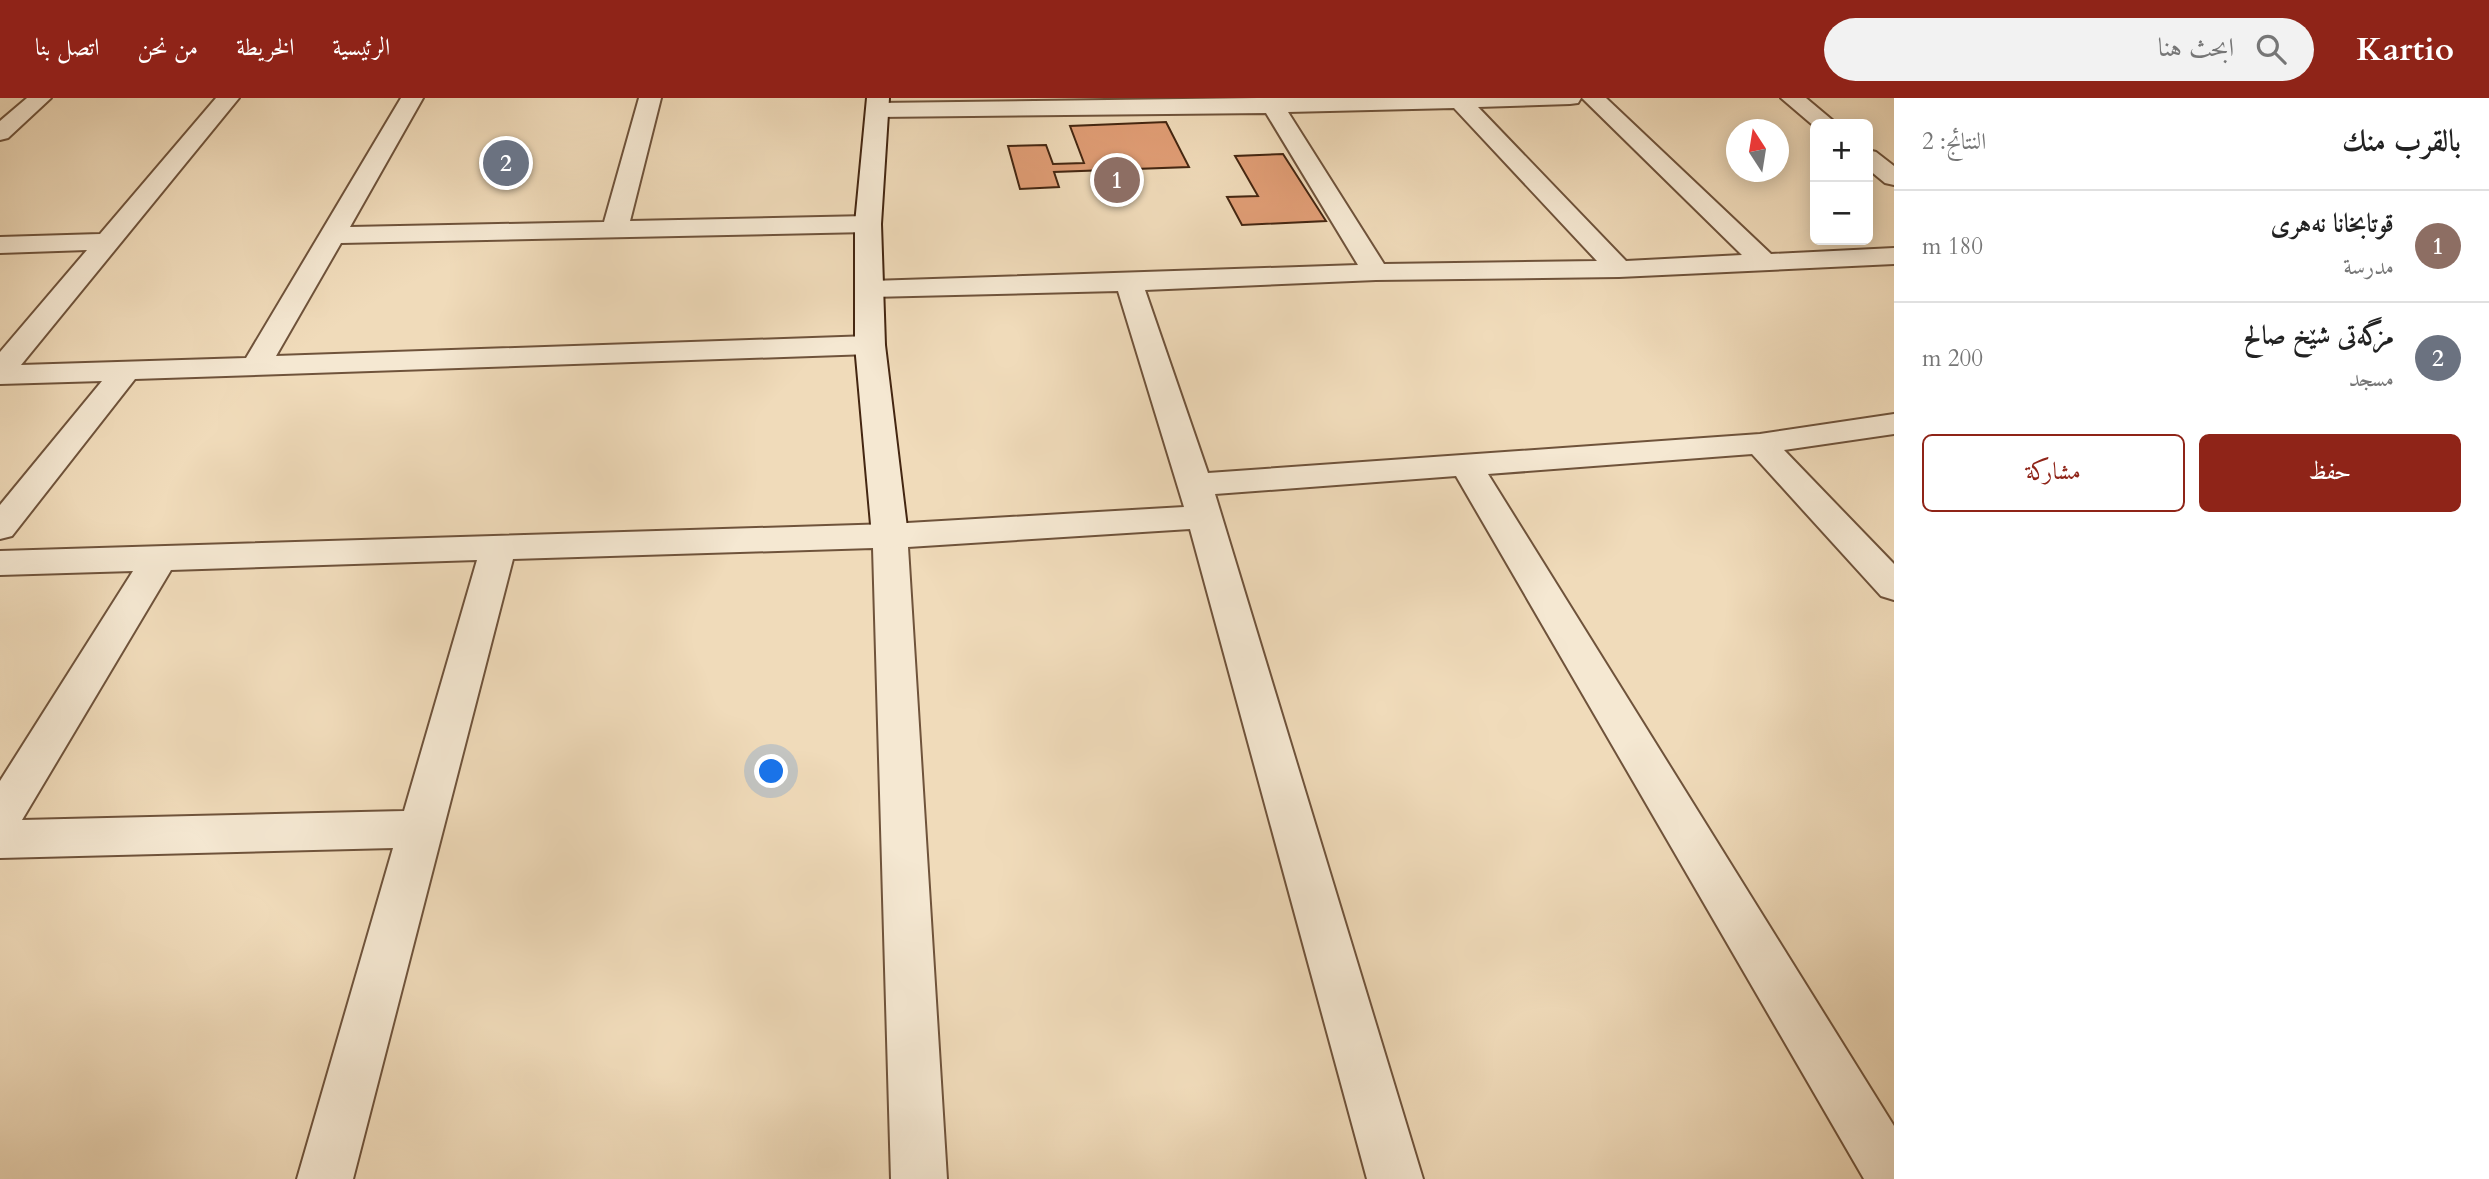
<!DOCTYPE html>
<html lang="ar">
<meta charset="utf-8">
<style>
body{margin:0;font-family:Cardo,Amiri,serif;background:#f2f2f2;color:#222;direction:rtl}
.controls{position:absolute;right:21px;top:21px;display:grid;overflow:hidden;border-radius:10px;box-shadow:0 4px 18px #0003}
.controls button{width:63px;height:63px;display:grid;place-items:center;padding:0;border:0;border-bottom:2px solid #e0e0e0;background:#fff;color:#222;font:35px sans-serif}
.compass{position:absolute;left:1726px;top:21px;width:63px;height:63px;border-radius:50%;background:#fff;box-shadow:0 4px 18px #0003;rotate:348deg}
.you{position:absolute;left:772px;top:674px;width:24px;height:24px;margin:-18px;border:5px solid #fff;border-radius:50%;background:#1a73e8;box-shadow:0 0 0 10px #1a73e833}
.badge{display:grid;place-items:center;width:46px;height:46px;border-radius:50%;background:#8f2418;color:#fff;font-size:23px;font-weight:700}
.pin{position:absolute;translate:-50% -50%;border:4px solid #fff;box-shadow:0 2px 7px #0006}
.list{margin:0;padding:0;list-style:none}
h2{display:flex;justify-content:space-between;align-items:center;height:91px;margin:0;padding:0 28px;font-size:30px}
h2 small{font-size:23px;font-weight:400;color:#767676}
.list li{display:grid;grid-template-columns:46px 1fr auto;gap:21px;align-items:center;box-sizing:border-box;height:112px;padding:0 28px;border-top:2px solid #e0e0e0}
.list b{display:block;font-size:26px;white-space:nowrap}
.list p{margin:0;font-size:23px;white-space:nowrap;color:#767676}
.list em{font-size:23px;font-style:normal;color:#767676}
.actions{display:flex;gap:14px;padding:21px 28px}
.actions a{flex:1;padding:16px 0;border:2px solid #8f2418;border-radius:10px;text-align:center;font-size:24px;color:#8f2418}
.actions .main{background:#8f2418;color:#fff}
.icon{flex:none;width:38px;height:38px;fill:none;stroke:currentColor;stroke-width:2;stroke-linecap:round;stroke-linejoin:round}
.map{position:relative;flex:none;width:1894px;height:1081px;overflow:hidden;direction:ltr}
header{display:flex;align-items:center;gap:42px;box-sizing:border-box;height:98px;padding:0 35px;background:#8f2418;color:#fff}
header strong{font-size:33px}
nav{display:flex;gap:38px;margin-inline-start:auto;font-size:24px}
.search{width:490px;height:63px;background:#f2f2f2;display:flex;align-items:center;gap:18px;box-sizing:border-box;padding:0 24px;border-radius:38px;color:#767676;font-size:26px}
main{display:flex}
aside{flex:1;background:#fff}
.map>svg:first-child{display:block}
.building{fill:#e09d75;stroke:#442611;stroke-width:2}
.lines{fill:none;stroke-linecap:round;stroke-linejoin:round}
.street-casing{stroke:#6f533b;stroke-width:4}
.secondary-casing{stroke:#442611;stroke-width:4}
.street{fill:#f5e8d2;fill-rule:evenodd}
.secondary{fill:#f5e8d2;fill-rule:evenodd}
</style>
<header>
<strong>Kartio</strong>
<div class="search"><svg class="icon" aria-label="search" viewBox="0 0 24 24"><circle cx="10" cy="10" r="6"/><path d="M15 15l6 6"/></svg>ابحث هنا</div>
<nav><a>الرئيسية</a><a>الخريطة</a><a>من نحن</a><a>اتصل بنا</a></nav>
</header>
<main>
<aside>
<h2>بالقرب منك<small>النتائج: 2</small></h2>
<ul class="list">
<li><span class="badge" style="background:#8d6e63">1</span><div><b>قوتابخانا نەهری</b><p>مدرسة</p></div><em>180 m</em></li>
<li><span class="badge" style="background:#6b7280">2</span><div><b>مزگەتی شێخ صالح</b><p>مسجد</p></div><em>200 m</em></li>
</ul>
<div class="actions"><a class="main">حفظ</a><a>مشاركة</a></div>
</aside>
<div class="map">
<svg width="1894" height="1081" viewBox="0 0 1894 1081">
<rect width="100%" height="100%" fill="#f0dbba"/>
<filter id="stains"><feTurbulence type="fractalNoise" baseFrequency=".00286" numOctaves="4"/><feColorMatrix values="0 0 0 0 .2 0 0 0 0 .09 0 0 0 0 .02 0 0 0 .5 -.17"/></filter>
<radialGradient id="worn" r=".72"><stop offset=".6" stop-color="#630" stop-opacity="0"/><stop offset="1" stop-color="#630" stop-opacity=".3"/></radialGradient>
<path class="building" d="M1166,24L1189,69L1054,74L1059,89L1020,91L1008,48L1046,47L1053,66L1084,65L1070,28Z
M1283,56L1326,123L1242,127L1227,99L1258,98L1235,58Z"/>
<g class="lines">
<defs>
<path id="street" d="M27,0H51L8,40L0,42V23Z
M216,0H239L21,267L246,260L401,0H423L350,129L604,124L639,0H661L630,123L868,118L877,121L881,126L877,131L868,134L341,145L276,258L870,238L880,241L885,247L880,253L870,256L135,281L12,438L0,441V407L102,283L0,286V254L87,152L0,155V139L100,136Z
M1257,0H1581L1578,5L1570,6L1478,9L1626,163L1742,157L1582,0H1606L1771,156L1894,150V166L1619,179L1376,182L1145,192L1208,375L1760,336L1894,316V336L1784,352L1894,466V502L1881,498L1752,356L1488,376L1894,1028V1081H1864L1456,378L1215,396L1423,1081H1367L1190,431L908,449L947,1081H891L873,450L513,461L353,1081H297L393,750L0,760V683L133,473L0,477V453L890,426L1184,409L1118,193L871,199L861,197L857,191L861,185L871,183L1358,167L1266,15L878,19L870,17L867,12L870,7L878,5ZM1454,10L1597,163L1384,166L1288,14ZM477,462L404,713L22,722L171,472Z
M1781,0H1806L1837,26H1815V29Z
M1868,52L1876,54L1894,68V87L1885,85L1868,71Z"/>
<path id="secondary" d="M867,0H889L881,126L885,247L908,438L902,446L890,450L878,446L872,438L855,247V126Z"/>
</defs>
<use href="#street" class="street-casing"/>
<use href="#secondary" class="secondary-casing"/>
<use href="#street" class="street"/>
<use href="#secondary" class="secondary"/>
</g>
<rect width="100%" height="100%" filter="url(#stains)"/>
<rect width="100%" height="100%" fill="url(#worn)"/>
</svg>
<div class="controls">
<button>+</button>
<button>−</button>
</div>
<svg class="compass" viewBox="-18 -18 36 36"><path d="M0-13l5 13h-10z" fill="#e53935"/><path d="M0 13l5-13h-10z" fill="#767676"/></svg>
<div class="you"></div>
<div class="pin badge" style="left:1117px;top:82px;background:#8d6e63">1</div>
<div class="pin badge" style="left:506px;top:65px;background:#6b7280">2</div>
</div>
</main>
